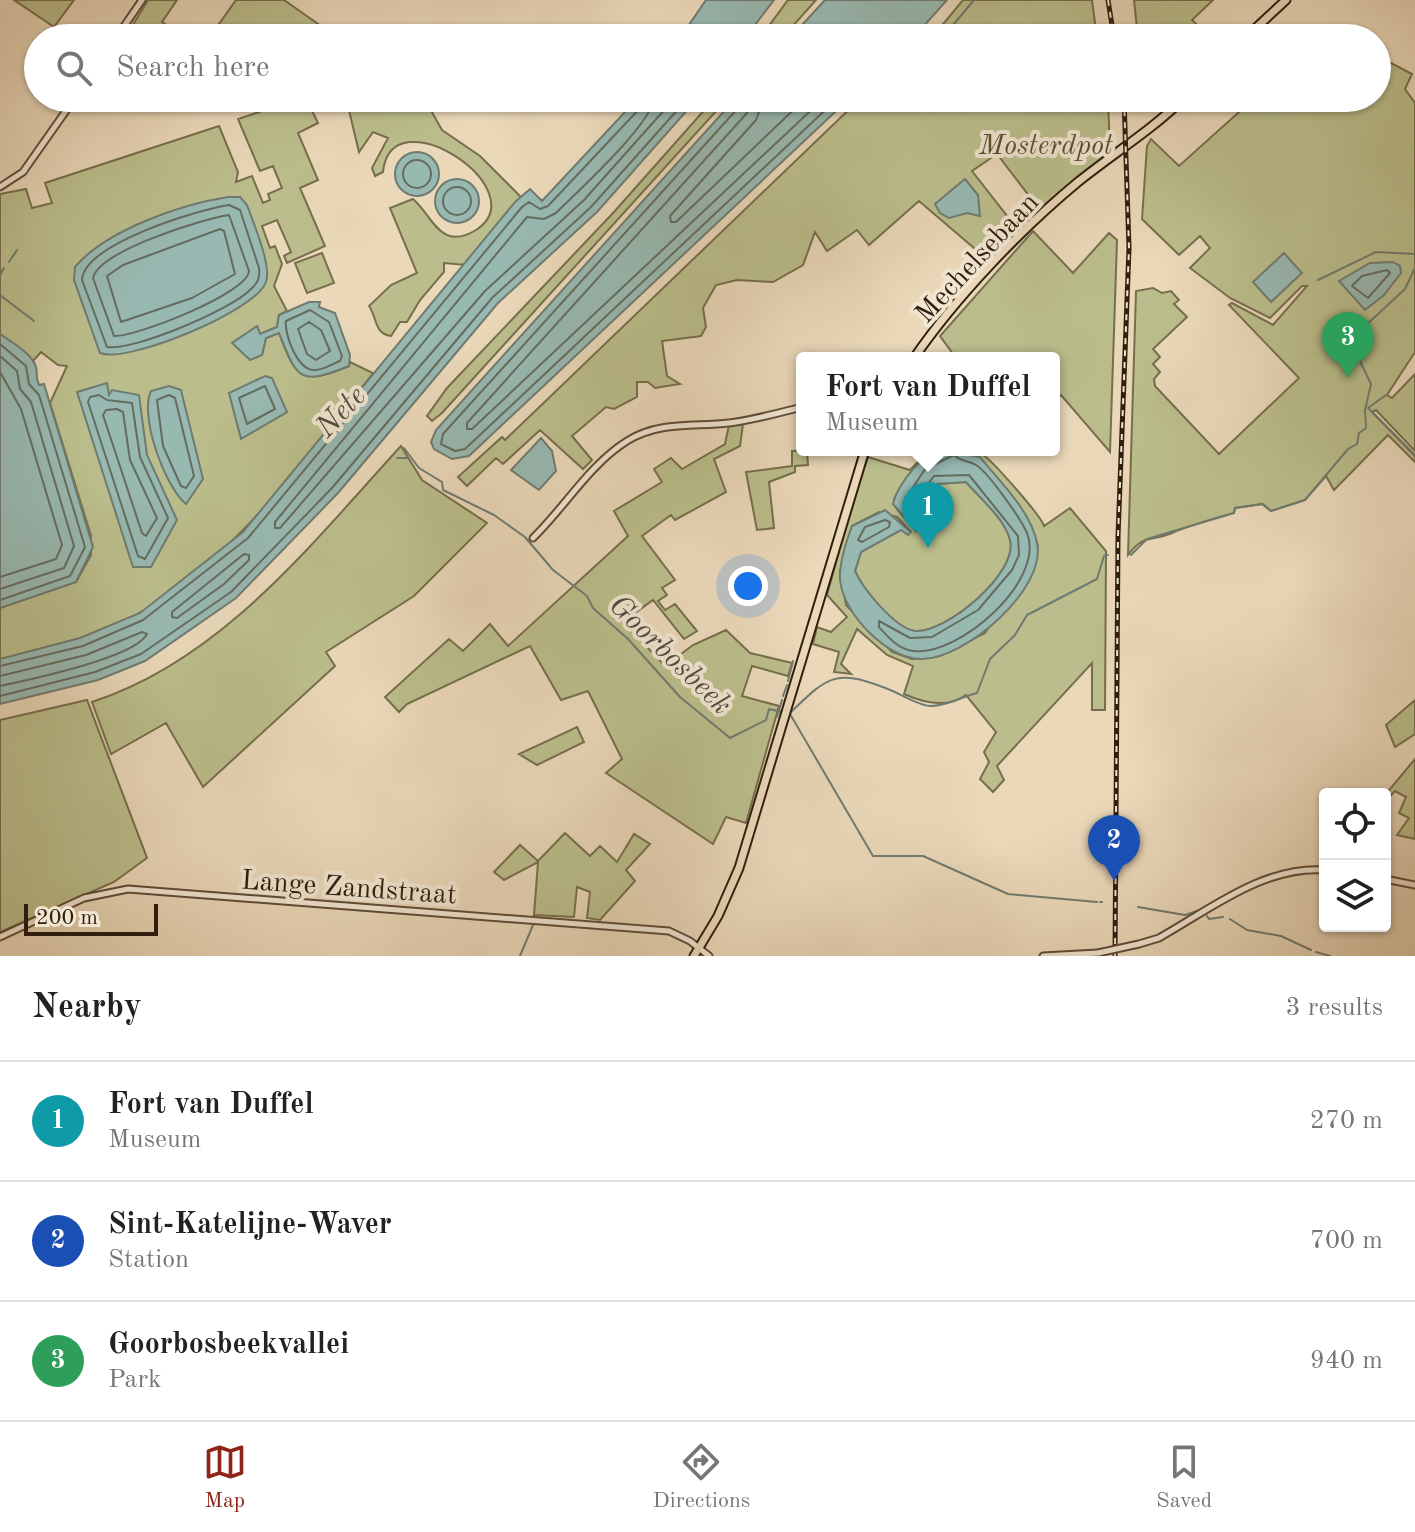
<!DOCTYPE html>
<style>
body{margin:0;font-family:"Old Standard TT",serif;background:#f6f6f6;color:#222}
.controls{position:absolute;right:24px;bottom:24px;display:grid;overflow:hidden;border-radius:8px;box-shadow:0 2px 6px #0004}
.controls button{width:72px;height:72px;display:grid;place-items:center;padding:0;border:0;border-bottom:2px solid #e0e0e0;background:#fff;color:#222;font:40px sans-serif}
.scale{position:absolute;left:24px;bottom:20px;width:134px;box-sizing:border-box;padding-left:8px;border:4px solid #311e0d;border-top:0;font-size:22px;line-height:28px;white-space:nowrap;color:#311e0d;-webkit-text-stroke:6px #f1e6d2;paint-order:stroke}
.you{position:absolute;left:748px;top:586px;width:28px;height:28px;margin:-20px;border:6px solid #fff;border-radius:50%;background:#1a73e8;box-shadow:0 0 0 12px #1a73e833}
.badge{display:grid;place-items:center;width:52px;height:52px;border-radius:50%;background:#8f2418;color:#fff;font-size:26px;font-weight:700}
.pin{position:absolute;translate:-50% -66px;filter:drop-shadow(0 2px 4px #0008)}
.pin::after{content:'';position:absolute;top:42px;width:28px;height:24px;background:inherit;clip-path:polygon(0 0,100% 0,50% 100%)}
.popup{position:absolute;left:796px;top:352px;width:264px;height:104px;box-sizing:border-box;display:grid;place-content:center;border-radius:8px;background:#fff;filter:drop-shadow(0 2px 6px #0005);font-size:26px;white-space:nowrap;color:#767676}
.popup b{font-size:30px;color:#222}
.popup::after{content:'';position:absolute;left:50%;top:100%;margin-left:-16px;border:16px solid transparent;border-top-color:#fff}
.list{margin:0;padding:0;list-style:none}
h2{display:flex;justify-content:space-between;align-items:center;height:104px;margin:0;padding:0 32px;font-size:34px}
h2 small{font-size:26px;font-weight:400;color:#767676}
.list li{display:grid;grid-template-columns:52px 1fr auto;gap:24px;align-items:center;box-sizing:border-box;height:120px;padding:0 32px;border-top:2px solid #e0e0e0}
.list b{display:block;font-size:30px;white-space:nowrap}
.list p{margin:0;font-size:26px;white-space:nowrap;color:#767676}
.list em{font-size:26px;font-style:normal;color:#767676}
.icon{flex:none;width:44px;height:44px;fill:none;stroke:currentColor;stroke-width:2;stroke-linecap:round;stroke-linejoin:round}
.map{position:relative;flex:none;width:1415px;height:956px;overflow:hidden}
.search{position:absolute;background:#fff;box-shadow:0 2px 6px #0004;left:24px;right:24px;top:24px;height:88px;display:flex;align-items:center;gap:20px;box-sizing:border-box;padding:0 28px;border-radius:44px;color:#767676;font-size:30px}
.sheet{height:464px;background:#fff}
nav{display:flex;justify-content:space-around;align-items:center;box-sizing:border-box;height:112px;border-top:2px solid #e0e0e0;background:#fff;font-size:22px;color:#767676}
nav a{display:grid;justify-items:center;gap:4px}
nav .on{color:#8f2418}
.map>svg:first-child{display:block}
.green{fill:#bbbe8c;stroke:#766e4c;stroke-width:2;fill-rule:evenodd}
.water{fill:#98b9b2;stroke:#6f7b70;stroke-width:2}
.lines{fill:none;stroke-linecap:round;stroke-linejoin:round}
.shore{stroke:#646c60;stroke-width:2}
.stream{stroke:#6f7b70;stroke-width:2}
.minor-casing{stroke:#5f4c38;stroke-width:9}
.major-casing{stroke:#311e0d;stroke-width:11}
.minor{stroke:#f1e6d2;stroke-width:5}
.major{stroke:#ead8b9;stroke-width:7}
.rail-casing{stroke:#311e0d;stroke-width:5}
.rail{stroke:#f1e6d2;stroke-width:2;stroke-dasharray:6;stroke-linecap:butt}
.minor-bridge-casing{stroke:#5f4c38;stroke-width:9;stroke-linecap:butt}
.minor-bridge{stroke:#f1e6d2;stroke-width:5}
.labels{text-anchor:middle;stroke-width:8;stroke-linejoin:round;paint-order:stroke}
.park-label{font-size:28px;font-style:italic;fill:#5a4e33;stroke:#f1e6d2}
.street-label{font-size:28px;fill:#311e0d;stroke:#f1e6d2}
.water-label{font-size:30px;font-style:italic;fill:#504c3f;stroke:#f1e6d2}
</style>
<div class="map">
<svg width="1415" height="956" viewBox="0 0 1415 956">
<rect width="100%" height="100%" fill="#ead8b9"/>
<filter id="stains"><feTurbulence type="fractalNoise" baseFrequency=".0025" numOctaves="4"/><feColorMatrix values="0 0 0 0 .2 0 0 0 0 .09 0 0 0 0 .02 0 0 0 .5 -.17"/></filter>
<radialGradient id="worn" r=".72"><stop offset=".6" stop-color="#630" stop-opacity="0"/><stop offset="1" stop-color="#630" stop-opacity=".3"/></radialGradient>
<path class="green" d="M14,0H74L54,27Z
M148,0H177L162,22L186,38H125Z
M236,0H284L338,38H209Z
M788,0H816L782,38H760Z
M963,0H1092L1097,38H937L934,35Z
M1134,0H1213L1192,20L1211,38H1138Z
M1377,50L1389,62L1412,74L1405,89L1415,103V352L1387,395L1392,398L1415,374V451L1376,410L1372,412L1415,456V462L1388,435L1334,490L1326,476L1305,500L1271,511L1262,504L1235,508L1234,513C1212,519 1193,524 1172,533C1151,542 1145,533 1128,555L1136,291L1153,288L1162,293L1171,291L1179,300L1174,304L1187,317L1153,349L1160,357L1153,364L1160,372L1154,379L1155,386L1219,454L1299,378L1229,305L1232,303L1273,325L1307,286H1302L1270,318L1230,298L1190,268L1210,248L1200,236L1179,255L1142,219L1147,146L1151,139L1179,166L1248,104L1243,98H1377Z
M301,98H306L318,123L298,133L318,180L300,188L325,246L287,263L284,256L291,252L277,220L262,226L270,248L275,246L282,264L274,286L287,311L279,315L277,327L260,334L257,326L262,355L266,338L279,333C296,380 303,385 349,366L350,362L373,373C311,455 230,562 139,613C97,637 47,650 0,659V608L76,582L91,555V536L50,403L67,366L58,365L41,352L33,361L0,334V194L26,189L32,208L52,203L45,183L219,126L238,172L236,182L252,176L263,203L270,200L268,194L282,188L273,166L260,171L238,119Z
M346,98H424L442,130L480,156L521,197L466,265L444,263V272L420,300L407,322H400L391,336C374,334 377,317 369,306L391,285L417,273L390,208L413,199C433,216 440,252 476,230C538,190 391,93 383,172L375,176L372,168L388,138L373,132L359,152Z
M715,98H728L442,413L432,421L427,416L447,388L614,212Z
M861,98H1108L1110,153L1040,210L997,154L972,171L1018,230L988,260L919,201L869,245L857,230L827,251L815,232L803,265L773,282L737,280L716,285L703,308L706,327L701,336L662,341L667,376L680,384L655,388L648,382H637V397L614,409L606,407L572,436L592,460L583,469L540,430L503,464L496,458L467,486L458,477L502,437L505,440Z
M1033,231L1073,273L1109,233L1117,240L1110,452L1061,395L1054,399V358H956L940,336Z
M322,253L334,283L307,293L295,263Z
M743,424L740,446L714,459L726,492L675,520L671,515L642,536L675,580L662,588L667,595L658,601L665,610L675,604L697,631L684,639L653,600L623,622L665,666L693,645L726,630L750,653L792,663L788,676L752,666L742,696L779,706L746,823L726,817L713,844L606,773L622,759L588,691L561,700L530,646L407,704L399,712L385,697L449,639L463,651L490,624L508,646L628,536L614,511L662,482L654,469L671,458L682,469L725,444L729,425Z
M401,446L422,480L487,523L414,596L326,652L335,666L203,787L166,723L111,754L92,702C222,660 312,543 401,446Z
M807,450L808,465L795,466V472L769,482L774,528L757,530L746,472L792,466V451Z
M940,451C953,451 971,448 983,455C992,460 1042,517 1044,526L1070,508L1106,551L1105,710H1092V663L997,766L1004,780L993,792L980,779L989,762L984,752L996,732L966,695C947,709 924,703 904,694L913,666L887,655L857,629L841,664L851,674L834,672L839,652L813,644L817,627L831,632L847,617L827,595L853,499L868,457L910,470L924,456ZM958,453C991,481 1026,503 1038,546L985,633L940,656L912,659L892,652L846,605L840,571L852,526L879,512L897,517L911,532L902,529L861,552L855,571C864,591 892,628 915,631C945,634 1019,573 1010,540C1005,519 980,498 966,482L937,484C927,498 912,512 915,530L897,509L894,499C908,471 922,454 958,453Z
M87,700L147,858L114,882L0,932V720Z
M1415,700V734L1395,747L1386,725Z
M577,727L584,742L537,765L519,754Z
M1415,759V839L1397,835L1409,818L1399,813L1406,797L1395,791L1385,802V795Z
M565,833L590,856L600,846L617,862L634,834L650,844L626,870L635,881L600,920L587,918L590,892L577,887L574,917L534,915L538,862L504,880L494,872L520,845L538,861Z"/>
<path class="water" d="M706,0H774L745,38H680Z
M825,0H947L913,38H790Z
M638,98H698L597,212L498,303L338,493L236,598L145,661L98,680L0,704V659L80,638L140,613L243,532L515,202L530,189L542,201Z
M736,98H850L469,456L452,459L434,449L431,442L436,430Z
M395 174a22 22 0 1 1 44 0a22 22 0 1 1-44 0Z
M965,179L978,195L980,216L967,213L949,218L940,213L935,204Z
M435 201a22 22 0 1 1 44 0a22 22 0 1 1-44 0Z
M228,197H240L247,205C253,222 272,266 266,282C256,311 127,364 100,353L74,280L75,267C106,230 182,204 228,197Z
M1284,253L1302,273L1271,302L1253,282Z
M1393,262L1400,266L1401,273L1384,295L1365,310L1339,281L1370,263Z
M309,302H320L319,307L335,313L350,355L349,366C299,386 298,380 279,333L266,338L262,355L250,360L232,343L257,326L260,334L277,327L279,315Z
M0,334C11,342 32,353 36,367C38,374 35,377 39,385L44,384L93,547L76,582L0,608Z
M265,376L272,378L287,412L241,439L229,393Z
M107,383L109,395L112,390L139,395L147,455L177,520L151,567H133L77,392Z
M169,386L181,390L203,479L186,504C165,487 139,416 151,391Z
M541,438L552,451L556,471L539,490L511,470Z
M958,453L980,457C1000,482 1031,511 1037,543C1047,589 965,659 922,659C887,660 843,613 840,580C839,563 846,542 852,526L885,510L911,532L908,535L901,530L861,552L855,571C863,589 895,628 915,631C945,634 1019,573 1010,540C1005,519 980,498 966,482L937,484L917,511L915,530L893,504C896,490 915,461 931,455C939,452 950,453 958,453Z"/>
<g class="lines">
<path class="shore" d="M654,98C652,124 577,192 556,213L544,219L527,217L275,522V528H280L485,291L584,200L675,98
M741,98L739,107L443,434L441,444L455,451L465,449L838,98
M752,98L747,113L467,423V429H472L824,98
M764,98L756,120L670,216L671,222H676L806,98
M403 174a14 14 0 1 1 28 0a14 14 0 1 1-28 0Z
M443 201a14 14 0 1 1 28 0a14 14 0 1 1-28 0Z
M229,205L240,210L259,268C260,278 258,283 250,290C230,310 134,351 107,347L82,280C84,244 197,210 229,205Z
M229,215L249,271C248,293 136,337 114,336L93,278C99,251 202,219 229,215Z
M220,229L224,231L235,274L192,298L121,322L107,276L123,265Z
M1387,270L1390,273L1368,298L1352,286L1362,276Z
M310,310L329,322L342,356L340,361C332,364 322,371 314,370C297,370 284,333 286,321Z
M309,322L321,330L330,351L316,360L307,354L298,329Z
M0,344L26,366L29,384L39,395L85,547L70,576L0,600
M0,356L17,371L20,389L31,402L74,546L64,568L0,589
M0,372L21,409L62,545L56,559L0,577
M265,386L275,409L247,424L239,398Z
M99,395L107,400L132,403L140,457L168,518L145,559L138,556L88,402L90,397Z
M169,395L175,398L194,476L186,488L181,486L163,446L157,400Z
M117,409L123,412L130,460L157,518L146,536L142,533L103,415L106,410Z
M954,455C961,462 968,460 976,465C988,472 1021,519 1027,533C1046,581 958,657 913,651C898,649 888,637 879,627V621L910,638L932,637L978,610L1012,570L1019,555L1018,536L969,475L934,476L911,506L903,503L925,469Z
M885,520L890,522L889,527L862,542L858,540L865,527Z
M244,554L249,555V560L224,584L177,618L172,617V612Z
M0,666L83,646L143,620L248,538L522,207L529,202L540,209L548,206L642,106L644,98
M0,676L86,655L142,632L147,634C135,658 28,680 0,686
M0,696L95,672L141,654L231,592L332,488L492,298L591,207L688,98"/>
<path class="stream" d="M943,37L974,0
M9,262L17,250
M0,275L4,268
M1318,280L1376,252L1415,254
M0,295L34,321
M1368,408L1386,395
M1369,409L1415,455
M404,448L419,468L442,482L443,490L494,515L525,537L553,570L587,596L593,608L628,639L680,697L730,738L766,720L769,709L782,712
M397,458H408
M1131,555L1147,539L1234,513L1235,508L1263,504L1271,511L1305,500L1348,449L1357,444L1359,433L1366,428L1365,410L1371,384L1350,340L1405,289L1415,268
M788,681L793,661
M783,696L787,685
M789,714C829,675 836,667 895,692C905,697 919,705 930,706C948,706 960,697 977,693L990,659L1015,635L1027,615L1097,579L1104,556L1108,555
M790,714L873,856H923L1008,894L1097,902
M777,717L782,700
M1100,902H1102
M1138,907L1185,915L1203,909
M1207,916L1209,919L1223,917
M1230,919L1247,930L1281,936L1311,950
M1316,952L1330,956
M520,956L533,925"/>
<defs>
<path id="minor" d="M116,38L142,0
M0,187L23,172L75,98
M533,538C565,507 589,465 627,441C659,421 694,427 729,423C754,420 778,413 802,407
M1385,879L1415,885
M0,937L84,898L128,889L669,931L690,941L709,956
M1139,944L1159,938C1209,910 1265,865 1325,870
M1043,956L1098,953"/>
<path id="major" d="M1245,38L1286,0
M914,358C956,297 1021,229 1078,182C1114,153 1152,130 1184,98
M694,956L718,916L739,868L865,450"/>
</defs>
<use href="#minor" class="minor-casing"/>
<use href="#major" class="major-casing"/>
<use href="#minor" class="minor"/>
<use href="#major" class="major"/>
<defs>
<path id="rail" d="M1108,0L1114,38
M1115,956L1118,536L1129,248L1124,98"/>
</defs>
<use href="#rail" class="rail-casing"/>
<use href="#rail" class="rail"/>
<defs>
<path id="minor-bridge" d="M1098,953L1139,944"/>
</defs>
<use href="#minor-bridge" class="minor-bridge-casing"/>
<use href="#minor-bridge" class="minor-bridge"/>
</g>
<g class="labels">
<g class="park-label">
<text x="1046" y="154">Mosterdpot</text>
</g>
<g class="street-label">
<text transform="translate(976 257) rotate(-47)" y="10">Mechelsebaan</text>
<text transform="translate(349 886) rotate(4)" y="10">Lange Zandstraat</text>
</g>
<g class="water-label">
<text transform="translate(340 411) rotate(-47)" y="10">Nete</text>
<text transform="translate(671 654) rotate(44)" y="10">Goorbosbeek</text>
</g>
</g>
<rect width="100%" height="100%" filter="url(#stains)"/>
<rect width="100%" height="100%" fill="url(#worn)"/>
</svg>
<div class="controls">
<button><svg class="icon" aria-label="locate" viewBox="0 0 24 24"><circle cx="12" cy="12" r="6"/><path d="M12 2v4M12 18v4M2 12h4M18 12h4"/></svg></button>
<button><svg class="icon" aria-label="layers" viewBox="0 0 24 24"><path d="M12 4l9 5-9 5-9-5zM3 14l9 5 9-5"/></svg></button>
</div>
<div class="scale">200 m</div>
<div class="you"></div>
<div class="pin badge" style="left:928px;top:548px;background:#0f9aa8">1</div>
<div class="popup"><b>Fort van Duffel</b>Museum</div>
<div class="pin badge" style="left:1114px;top:881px;background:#1a4fb4">2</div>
<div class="pin badge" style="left:1348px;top:378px;background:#2e9e5b">3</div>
<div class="search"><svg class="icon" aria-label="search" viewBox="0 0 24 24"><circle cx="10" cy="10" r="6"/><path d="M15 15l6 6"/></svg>Search here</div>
</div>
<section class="sheet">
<h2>Nearby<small>3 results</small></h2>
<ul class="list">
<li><span class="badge" style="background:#0f9aa8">1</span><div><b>Fort van Duffel</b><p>Museum</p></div><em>270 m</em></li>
<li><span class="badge" style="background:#1a4fb4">2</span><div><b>Sint-Katelijne-Waver</b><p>Station</p></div><em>700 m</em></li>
<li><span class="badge" style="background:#2e9e5b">3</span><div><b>Goorbosbeekvallei</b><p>Park</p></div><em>940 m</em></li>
</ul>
</section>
<nav>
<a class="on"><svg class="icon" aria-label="map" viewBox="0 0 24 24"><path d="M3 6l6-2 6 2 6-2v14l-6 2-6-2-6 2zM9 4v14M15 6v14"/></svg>Map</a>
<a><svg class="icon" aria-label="directions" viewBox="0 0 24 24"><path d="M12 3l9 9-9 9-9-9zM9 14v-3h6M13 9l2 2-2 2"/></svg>Directions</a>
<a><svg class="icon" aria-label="saved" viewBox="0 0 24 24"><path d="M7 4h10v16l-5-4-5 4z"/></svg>Saved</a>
</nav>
